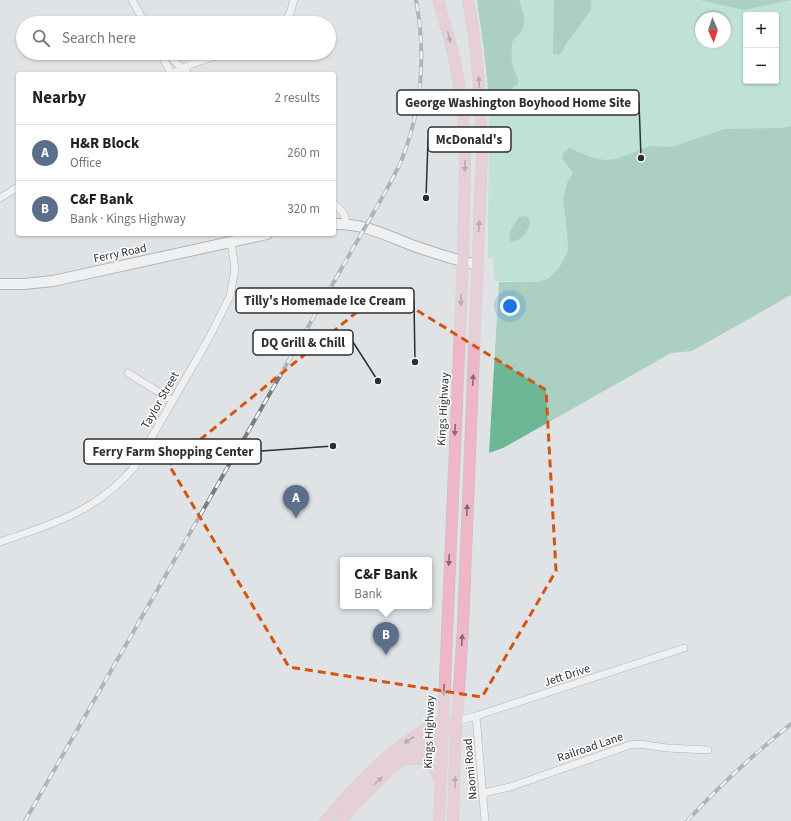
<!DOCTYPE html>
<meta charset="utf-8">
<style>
body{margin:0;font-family:"Source Sans 3",sans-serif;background:#f6f6f6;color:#222}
.controls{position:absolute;right:12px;top:12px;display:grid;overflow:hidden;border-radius:4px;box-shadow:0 1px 3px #0004}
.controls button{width:36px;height:36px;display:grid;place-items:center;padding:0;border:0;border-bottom:1px solid #e0e0e0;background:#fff;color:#222;font:20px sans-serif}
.compass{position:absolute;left:695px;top:12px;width:36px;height:36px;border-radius:50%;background:#fff;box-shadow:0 1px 3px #0004;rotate:177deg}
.you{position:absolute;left:510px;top:306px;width:14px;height:14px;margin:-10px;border:3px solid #fff;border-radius:50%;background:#1a73e8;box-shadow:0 0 0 6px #1a73e833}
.badge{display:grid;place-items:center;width:26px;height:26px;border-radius:50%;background:#b45309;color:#fff;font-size:13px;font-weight:700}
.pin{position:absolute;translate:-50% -33px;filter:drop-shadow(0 1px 2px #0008)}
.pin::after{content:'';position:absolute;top:21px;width:14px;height:12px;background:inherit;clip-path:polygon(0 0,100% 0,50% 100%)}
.popup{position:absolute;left:340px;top:557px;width:92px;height:52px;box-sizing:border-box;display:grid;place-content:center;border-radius:4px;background:#fff;filter:drop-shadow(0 1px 3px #0005);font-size:13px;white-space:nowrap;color:#767676}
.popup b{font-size:15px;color:#222}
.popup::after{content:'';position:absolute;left:50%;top:100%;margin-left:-8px;border:8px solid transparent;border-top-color:#fff}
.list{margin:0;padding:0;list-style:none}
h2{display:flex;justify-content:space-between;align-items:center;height:52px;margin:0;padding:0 16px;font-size:17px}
h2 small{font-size:13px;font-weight:400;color:#767676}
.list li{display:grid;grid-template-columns:26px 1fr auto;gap:12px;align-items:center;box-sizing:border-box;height:56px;padding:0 16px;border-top:1px solid #e0e0e0}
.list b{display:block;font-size:15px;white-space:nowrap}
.list p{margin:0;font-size:13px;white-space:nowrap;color:#767676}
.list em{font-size:13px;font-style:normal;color:#767676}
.icon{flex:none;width:22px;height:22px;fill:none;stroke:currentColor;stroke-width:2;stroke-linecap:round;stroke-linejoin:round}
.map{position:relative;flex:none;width:791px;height:821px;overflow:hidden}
.search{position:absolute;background:#fff;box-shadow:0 1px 3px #0004;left:16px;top:16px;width:320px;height:44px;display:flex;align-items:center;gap:10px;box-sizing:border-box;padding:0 14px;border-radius:22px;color:#767676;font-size:15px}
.panel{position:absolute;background:#fff;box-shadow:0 1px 3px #0004;left:16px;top:72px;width:320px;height:164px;border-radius:4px}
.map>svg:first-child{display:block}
.green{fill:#99e0be;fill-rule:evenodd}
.forest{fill:#6cb794}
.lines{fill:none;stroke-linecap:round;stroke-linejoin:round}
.street-casing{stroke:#75777a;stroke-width:8}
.secondary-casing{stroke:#75777a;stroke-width:12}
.primary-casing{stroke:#c0c1c1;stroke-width:12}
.street{stroke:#fff;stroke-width:7}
.secondary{stroke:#fff;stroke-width:10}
.primary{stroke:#eeb6c6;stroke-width:11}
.rail-casing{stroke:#797b7d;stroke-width:4}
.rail{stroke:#fff;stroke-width:2.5;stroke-dasharray:8;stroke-linecap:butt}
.oneway{fill:#846c74}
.marked{fill:none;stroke:#d55510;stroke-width:3;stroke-dasharray:8 5;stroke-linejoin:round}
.labels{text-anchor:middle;stroke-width:3;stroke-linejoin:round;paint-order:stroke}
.street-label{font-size:12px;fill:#2e2f30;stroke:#fff}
.leader{fill:none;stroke:#2e2f30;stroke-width:1.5}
.callout-dot{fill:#2e2f30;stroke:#fff;stroke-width:1.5}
.callout{fill:#fff;stroke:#2e2f30;stroke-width:1.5}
.callout-label{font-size:13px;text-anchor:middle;font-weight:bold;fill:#2e2f30}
</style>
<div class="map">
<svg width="791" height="821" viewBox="0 0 791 821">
<rect width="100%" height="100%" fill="#e0e3e6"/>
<path class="green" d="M477,0H791V188L563,199L567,232L568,251L559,268L549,278L538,282L494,281L493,258H488L489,97L484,50ZM746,15H776V81H746ZM701,18H725V42H701Z"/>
<path class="forest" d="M477,0H519C523,11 528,25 519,35C515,38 512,40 512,45C511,52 511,63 514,69C515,75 519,77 518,84L508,91L489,97L484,50Z
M554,0H591V10L566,44L560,55L553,54Z
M700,0H791L744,10Z
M791,126V295L692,351L671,353L503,448L489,453L499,282H538L549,278L559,268L568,251L567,232L563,199L567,183L573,173L562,158L564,152L569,148L593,158L606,160L616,159L651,146L672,147L724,129L782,128Z
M524,216L527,217L530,221C530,231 520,242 510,242C507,232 514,225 519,217Z"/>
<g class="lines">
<defs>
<path id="street" d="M132,0L145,23
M284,23L290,13L294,0
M161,53L171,74
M166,53L188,74
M172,74L192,64L224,53
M0,198L18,187
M334,204C341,210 347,214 345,224
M128,373L173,401
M0,542C53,524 98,511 135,466L209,338L230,296L235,269L231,242
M476,716L485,821
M457,721L476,716L684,648
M483,793L510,787L630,745L639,744L667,748L708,750"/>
<path id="secondary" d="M334,224C365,223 389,237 417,247C437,254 457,260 477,265
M0,284H24L53,281L267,234"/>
<path id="primary" d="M438,0L453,52L459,84L463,111L465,155L463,261L439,821
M404,760C424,756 433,761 439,780
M325,821C353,790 379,759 415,736C425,729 435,722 449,722
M341,821L355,804L390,769L447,729
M453,821L455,753L463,627L482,153C481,101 478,51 468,0"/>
</defs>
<use href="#street" class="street-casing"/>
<use href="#secondary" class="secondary-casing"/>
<use href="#primary" class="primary-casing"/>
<use href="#street" class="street"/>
<use href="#secondary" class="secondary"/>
<use href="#primary" class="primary"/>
<defs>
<path id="rail" d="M25,821L387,189C392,179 398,169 402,159C422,108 426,54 416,0
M687,821C719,786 754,754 791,724"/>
</defs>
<use href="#rail" class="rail-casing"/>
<use href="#rail" class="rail"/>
</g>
<defs><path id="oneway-solid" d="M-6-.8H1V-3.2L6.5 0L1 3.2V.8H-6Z"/></defs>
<g class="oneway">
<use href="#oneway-solid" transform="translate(449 37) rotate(76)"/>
<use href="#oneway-solid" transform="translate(479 82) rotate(-94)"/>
<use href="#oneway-solid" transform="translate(465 166) rotate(91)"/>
<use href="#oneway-solid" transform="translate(479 226) rotate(-88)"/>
<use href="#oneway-solid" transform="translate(461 300) rotate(92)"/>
<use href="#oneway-solid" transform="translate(473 380) rotate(-87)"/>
<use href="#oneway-solid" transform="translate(455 430) rotate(93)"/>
<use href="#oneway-solid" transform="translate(467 510) rotate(-88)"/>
<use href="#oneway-solid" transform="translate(449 560) rotate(93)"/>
<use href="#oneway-solid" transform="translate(462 640) rotate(-87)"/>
<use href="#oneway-solid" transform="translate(444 690) rotate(92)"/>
<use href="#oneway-solid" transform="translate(409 740) rotate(147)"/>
<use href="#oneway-solid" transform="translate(378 781) rotate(-45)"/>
<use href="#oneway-solid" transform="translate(455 782) rotate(-88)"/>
</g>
<path d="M0 0H791V821H0ZM384,290L546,390L556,571L482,697L289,667L169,465Z" fill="#e0e3e6" fill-opacity=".55" fill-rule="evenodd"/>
<path class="marked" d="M384,290L546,390L556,571L482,697L289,667L169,465Z"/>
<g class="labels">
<g class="street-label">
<text transform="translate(120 253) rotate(-12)" y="4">Ferry Road</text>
<text transform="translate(160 400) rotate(-60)" y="4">Taylor Street</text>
<text transform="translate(443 409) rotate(-87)" y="4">Kings Highway</text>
<text transform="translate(567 675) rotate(-18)" y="4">Jett Drive</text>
<text transform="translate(429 732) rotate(-88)" y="4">Kings Highway</text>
<text transform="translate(590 747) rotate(-19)" y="4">Railroad Lane</text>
<text transform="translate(470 769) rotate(-95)" y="4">Naomi Road</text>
</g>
</g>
<path class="leader" d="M641 158L639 102M426 198L428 140M415 362L414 300M378 381L353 342M333 446L261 451"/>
<g class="callout-dot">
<circle cx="641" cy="158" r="4"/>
<circle cx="426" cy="198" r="4"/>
<circle cx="415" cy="362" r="4"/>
<circle cx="378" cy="381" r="4"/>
<circle cx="333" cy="446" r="4"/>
</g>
<g class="callout">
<rect x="397" y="90" width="242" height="25" rx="4"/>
<rect x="428" y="127" width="83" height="25" rx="4"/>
<rect x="236" y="288" width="178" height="25" rx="4"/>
<rect x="253" y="330" width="100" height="25" rx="4"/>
<rect x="84" y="439" width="177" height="25" rx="4"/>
</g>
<g class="callout-label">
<text x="518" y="107">George Washington Boyhood Home Site</text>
<text x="469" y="144">McDonald's</text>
<text x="325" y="305">Tilly's Homemade Ice Cream</text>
<text x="303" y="347">DQ Grill &amp; Chill</text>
<text x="173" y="456">Ferry Farm Shopping Center</text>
</g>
</svg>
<div class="controls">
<button>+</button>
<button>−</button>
</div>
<svg class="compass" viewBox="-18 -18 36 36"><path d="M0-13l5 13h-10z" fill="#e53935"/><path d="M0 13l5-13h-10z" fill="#767676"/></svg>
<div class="you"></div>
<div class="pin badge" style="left:296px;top:518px;background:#5c6f8a">A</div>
<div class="pin badge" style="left:386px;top:655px;background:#5c6f8a">B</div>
<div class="popup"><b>C&amp;F Bank</b>Bank</div>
<div class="search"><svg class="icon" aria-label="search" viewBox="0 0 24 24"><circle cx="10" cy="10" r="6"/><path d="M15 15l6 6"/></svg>Search here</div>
<section class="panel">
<h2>Nearby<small>2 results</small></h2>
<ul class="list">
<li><span class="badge" style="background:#5c6f8a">A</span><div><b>H&amp;R Block</b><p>Office</p></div><em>260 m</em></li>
<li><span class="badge" style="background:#5c6f8a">B</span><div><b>C&amp;F Bank</b><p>Bank · Kings Highway</p></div><em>320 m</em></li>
</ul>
</section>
</div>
